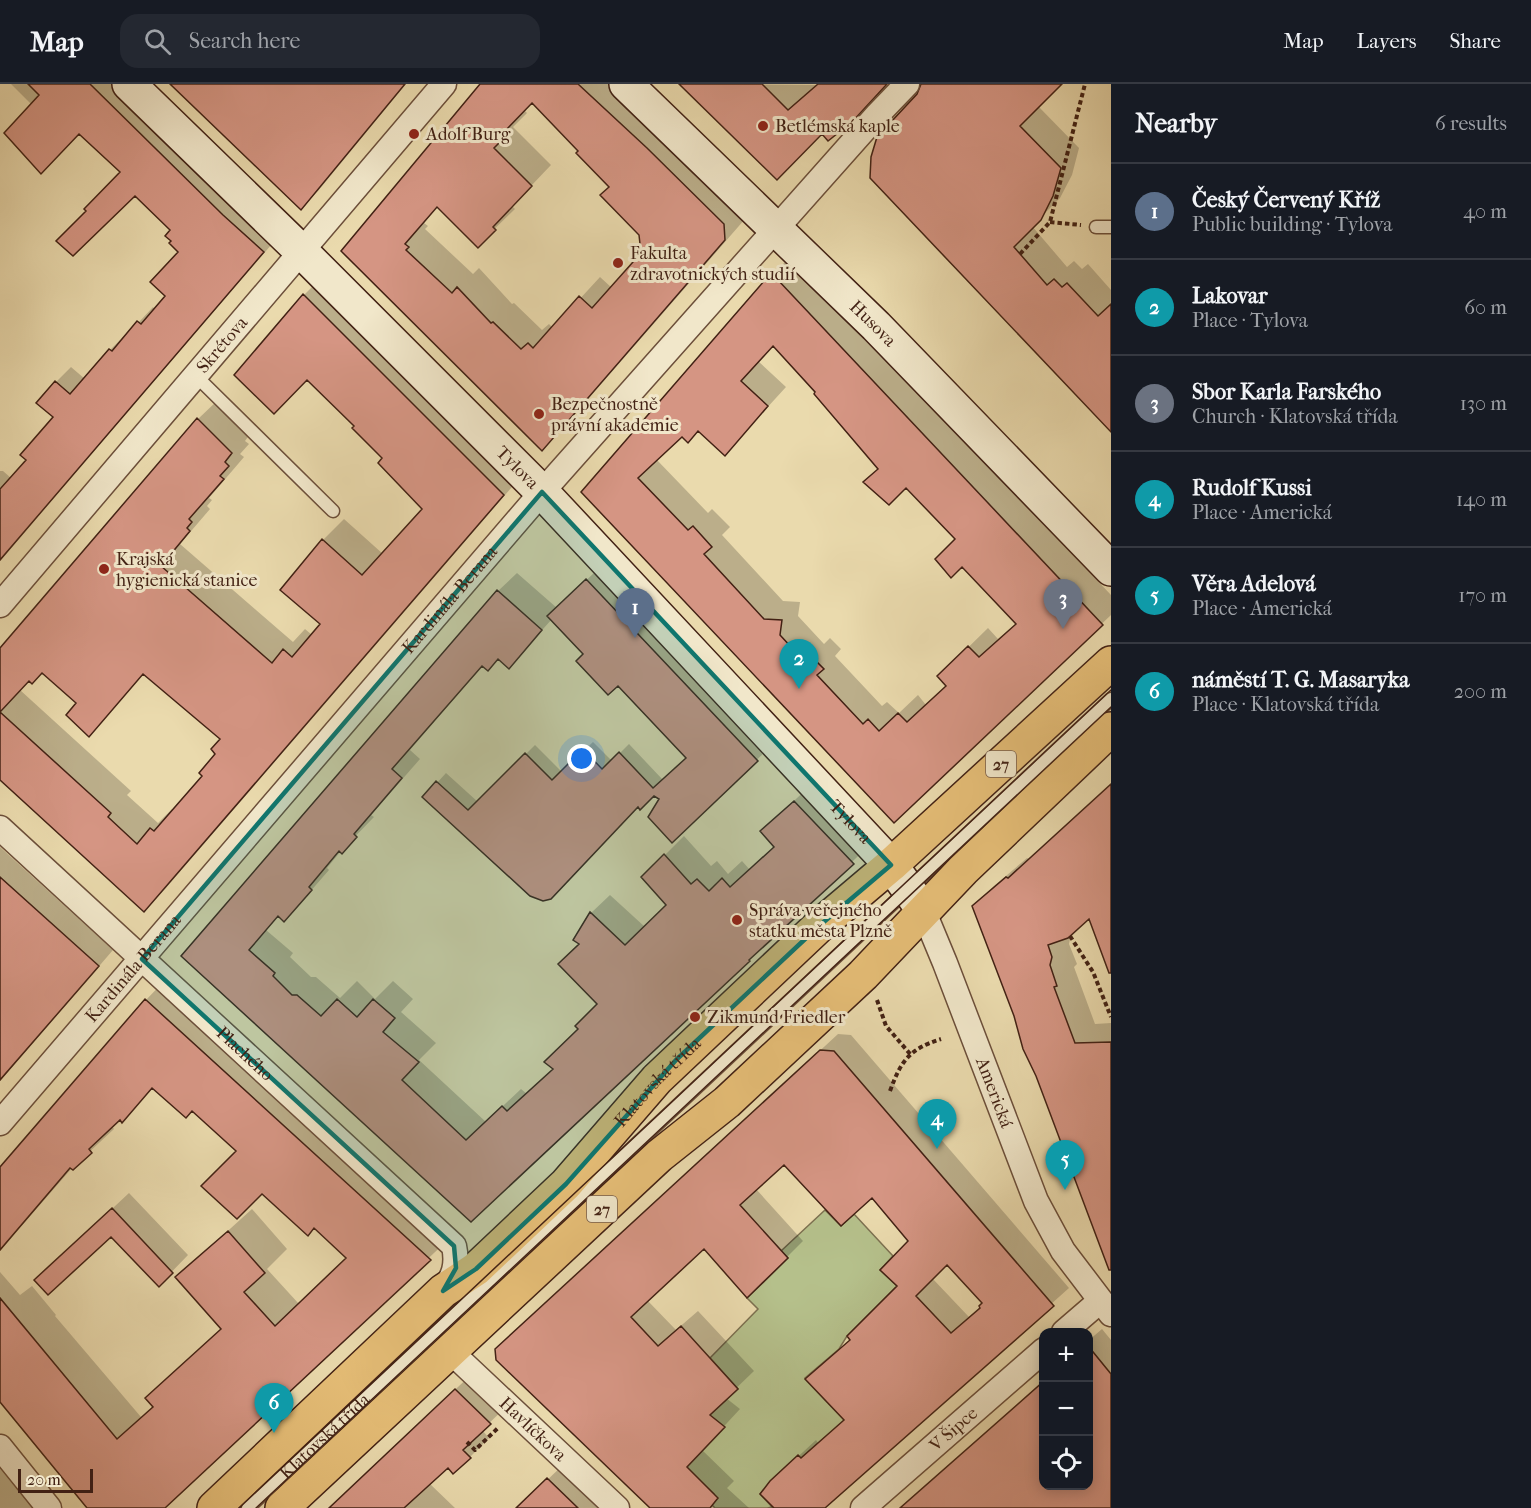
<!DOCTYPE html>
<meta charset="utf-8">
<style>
body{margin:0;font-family:"IM FELL French Canon",serif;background:#242831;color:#f1f3f6}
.controls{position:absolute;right:18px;bottom:18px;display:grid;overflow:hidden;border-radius:12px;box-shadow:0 3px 15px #0003}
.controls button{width:54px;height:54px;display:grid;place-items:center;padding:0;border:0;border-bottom:2px solid #363941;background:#171b24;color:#f1f3f6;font:30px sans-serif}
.scale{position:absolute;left:18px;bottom:15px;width:75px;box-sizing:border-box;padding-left:6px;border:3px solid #422114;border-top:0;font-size:16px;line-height:21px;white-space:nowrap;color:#422114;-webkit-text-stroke:4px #f1e7ca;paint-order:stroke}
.you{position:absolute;left:582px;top:675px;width:21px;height:21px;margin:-15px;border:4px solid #fff;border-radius:50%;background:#1a73e8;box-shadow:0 0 0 9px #1a73e833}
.badge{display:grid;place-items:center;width:39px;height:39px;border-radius:50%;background:#c59692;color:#fff;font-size:20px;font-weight:700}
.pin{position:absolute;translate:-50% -50px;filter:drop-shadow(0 2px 3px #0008)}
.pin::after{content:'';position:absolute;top:32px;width:21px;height:18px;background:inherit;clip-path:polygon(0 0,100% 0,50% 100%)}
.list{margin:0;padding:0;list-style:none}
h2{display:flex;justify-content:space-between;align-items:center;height:78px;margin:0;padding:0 24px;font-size:26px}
h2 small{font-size:20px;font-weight:400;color:#9ea1a6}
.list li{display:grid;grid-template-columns:39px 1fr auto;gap:18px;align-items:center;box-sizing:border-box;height:96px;padding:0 24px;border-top:2px solid #363941}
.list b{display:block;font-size:22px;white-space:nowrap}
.list p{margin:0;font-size:20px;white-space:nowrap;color:#9ea1a6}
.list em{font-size:20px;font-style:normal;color:#9ea1a6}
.icon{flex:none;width:33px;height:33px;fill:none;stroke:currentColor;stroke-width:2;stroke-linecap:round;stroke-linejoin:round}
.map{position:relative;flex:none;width:1111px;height:1424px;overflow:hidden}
header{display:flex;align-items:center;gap:36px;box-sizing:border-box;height:84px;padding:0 30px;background:#171b24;border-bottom:2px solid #363941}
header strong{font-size:28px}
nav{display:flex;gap:33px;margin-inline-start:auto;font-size:21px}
.search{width:420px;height:54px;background:#242831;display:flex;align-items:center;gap:15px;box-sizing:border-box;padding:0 21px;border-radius:18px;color:#9ea1a6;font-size:22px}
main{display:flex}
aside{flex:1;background:#171b24}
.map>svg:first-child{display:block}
.green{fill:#b5c08b;stroke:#7c7050;stroke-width:1.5}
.shadow{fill:#0003;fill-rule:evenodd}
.building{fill:#d59583;stroke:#422114;stroke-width:1.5;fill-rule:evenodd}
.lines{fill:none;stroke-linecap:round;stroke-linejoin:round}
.lane-casing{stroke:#6c4f3a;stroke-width:15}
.street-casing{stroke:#6c4f3a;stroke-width:27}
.secondary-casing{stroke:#422114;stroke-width:36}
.primary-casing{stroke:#422114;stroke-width:36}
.path{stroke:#422114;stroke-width:4;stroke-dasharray:4.5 3;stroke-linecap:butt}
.lane{stroke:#f1e7ca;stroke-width:12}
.street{stroke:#f1e7ca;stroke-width:24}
.secondary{stroke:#f1e7ca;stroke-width:33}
.primary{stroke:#e5bd76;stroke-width:33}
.tram{stroke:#422114;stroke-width:1.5}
.marked{fill:#0f766e;fill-opacity:0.2;stroke:#0f766e;stroke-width:4.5;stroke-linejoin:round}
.poi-dot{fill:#8f2418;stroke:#f1e7ca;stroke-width:2}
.labels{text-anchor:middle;stroke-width:6;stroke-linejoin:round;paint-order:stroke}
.shield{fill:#f1e7ca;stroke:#765c4b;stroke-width:1.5}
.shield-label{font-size:16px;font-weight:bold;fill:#422114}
.poi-label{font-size:18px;fill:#422114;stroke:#f1e7ca;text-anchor:start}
.street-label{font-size:18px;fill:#422114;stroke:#f1e7ca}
</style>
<header>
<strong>Map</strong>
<div class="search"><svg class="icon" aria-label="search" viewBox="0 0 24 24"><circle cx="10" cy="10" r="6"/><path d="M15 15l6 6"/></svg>Search here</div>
<nav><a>Map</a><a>Layers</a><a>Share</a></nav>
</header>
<main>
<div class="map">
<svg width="1111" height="1424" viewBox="0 0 1111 1424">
<rect width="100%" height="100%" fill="#eadaad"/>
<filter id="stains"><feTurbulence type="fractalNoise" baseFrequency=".00333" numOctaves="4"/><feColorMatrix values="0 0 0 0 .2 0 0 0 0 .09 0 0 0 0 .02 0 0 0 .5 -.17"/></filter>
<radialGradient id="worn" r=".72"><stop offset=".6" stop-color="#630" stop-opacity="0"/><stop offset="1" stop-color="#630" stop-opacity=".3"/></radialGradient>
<path class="green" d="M825,1126L841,1142L854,1130L893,1172L880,1186L897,1202L847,1252L839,1265L805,1294L848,1339L824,1354L760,1410L773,1424H715L712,1421L714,1410L686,1384L694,1345L738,1305L710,1274L758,1225L747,1214L788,1174L781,1167Z"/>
<path class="shadow" d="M11,0H118L278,153L0,476V387H3L11,394L28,375L55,332L56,298L71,283L85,295L110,266L125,251L126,252L153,223L155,226L168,211L180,168L172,146L135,110L88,127L122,88L80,48L32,21Z
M172,0H406L318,107L301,124Z
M482,0H621L745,135L562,345L542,365L343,167ZM532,17L611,102L641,150L642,169L612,204L600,193L553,244L549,240L542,246L514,219L512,220L479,184L473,190L425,145L428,142L424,139L438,122L478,161L515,125L512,122L551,81L513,43L527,29L524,26Z
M681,0L815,1L887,0L877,10L823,48Z
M923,0H1060L1038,22L1079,64L1072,91L1060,114L1032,142L1067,183L1074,177L1082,185L1088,180L1111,206V346L919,11Z
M786,177H795L1111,511V531L894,737L583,408L766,197ZM774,260L817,308L879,384L906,402L957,455L1017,539L998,555L988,544L939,592L947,601L926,621L918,611L899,629L887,618L882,622L835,572L841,565L830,554L824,560L798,532L800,518L783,517L722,451L730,443L712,425L708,429L656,375L682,350L699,346L725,370L786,303L758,277Z
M325,190L524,389L165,805L144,826L0,694V566L198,335L219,315L252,347L245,357L249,360L240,370L244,373L209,414L212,416L207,422L210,425L180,460L293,558L305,545L312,551L322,540L282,506L323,456L344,435L383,470L424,425L384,374L304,211ZM43,588L79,619L88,651L144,589L222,655L217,670L204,692L175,726L172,725L158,739L127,711L131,707L20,606L30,596Z
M596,487L766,667L672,757L661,715L654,710L638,721L550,813L424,713L446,689L478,718L535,661L562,688L593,658L612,677L629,660L663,696L687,674L618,600L585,569L552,535L509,583L499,574L483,581L410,666L420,675L371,731L374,733L341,767L327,784L329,786L302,817L284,836L279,832L266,846L293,869L290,873L311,893H316L340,914L357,897L375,915L393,897L413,915L401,928L436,959L419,976L486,1038L521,1005L527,1010L554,985L580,945L599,920L580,860L591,829L610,811L645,843L668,821L643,793L684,752L711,782L717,777L728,790L742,777L750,786L775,762L762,747L813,699L871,760L471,1136L183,872L498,507L517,489L557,524Z
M1111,701V889L1089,832L1071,850L1069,860L1077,880L1074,883L1095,940L1111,939V1172L974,823L994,802L1027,774L1029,775Z
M0,763L113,866L0,997Z
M168,893L452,1152L164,1424H89L0,1317V1188L20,1211L32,1202L56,1231L55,1232L141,1333L154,1321L170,1291L222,1244L177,1193L252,1125L287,1165L267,1185L299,1220L348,1174L192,1025L154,1003L122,1037L120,1034L112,1042L114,1045L72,1084L25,1138L3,1160L0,1158V1085L146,916Z
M838,950L851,951L1069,1204L823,1424H767L772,1421L789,1381L816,1356L818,1359L845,1335L807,1295L851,1255L899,1202L910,1157L872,1112L784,1079L756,1105L803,1157L787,1173L704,1163L647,1216L676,1246L698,1227L754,1287L726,1314L740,1325L702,1366L734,1397L727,1404L749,1424H653L514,1249ZM947,1179L984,1219L969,1233L932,1194Z
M129,1109L188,1171L159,1201L112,1150L53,1180Z
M1102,1245L1111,1256V1424H900L1044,1297V1402H1088V1257Z
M475,1287L509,1320L482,1346L489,1354L470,1373L448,1382L429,1399L455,1424H350L360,1395Z
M0,1374L42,1424H0Z
M565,1379L612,1424H518Z"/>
<path class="building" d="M28,0H90L223,131L264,168L0,476V405L26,376L20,371L53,333L36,319L55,297L70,310L109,265L112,267L137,237L141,240L165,212L150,198L178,168L169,159L171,157L165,152L170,146L135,112L73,172L56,157L86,127L84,125L120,88L79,50L41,90L4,49L39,11Z
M170,0H405L301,126Z
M480,0H578L647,64L724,140L725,156L542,367L341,167ZM532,19L578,67L576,69L609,103L600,111L639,151L641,169L592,224L579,212L533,264L528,259L521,265L493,238L491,239L457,203L452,209L406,166L409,163L405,160L437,123L478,164L496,146L493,143L532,102L494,64L508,50L505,47Z
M679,0H762L788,26L818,0H887L852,38L828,57L822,50L777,96Z
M921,0H1062L1020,42L1061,84L1053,112L1041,136L1014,163L1047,201L1054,195L1062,203L1067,199L1098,232L1111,220V348L870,94L871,73L877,53L917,10Z
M777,195L1103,541L894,739L581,408L765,196ZM773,262L815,308L814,310L878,385L863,398L889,421L906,404L955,455L935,475L951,494L962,483L1016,540L979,573L968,562L937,592L946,602L907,638L898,629L879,647L868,635L863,640L817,591L824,585L811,572L804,577L780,551L782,536L764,535L704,470L712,463L693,442L688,446L638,394L682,353L688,359L698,347L725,372L768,322L741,297Z
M303,210L504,411L144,828L0,696V564L197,334L232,369L225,378L229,382L220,392L224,395L189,435L192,438L187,444L190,447L161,482L272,579L283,565L292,573L320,540L280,506L322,455L362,491L422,425L378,379L382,374L352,344L354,342L307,296L274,330L234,291ZM42,589L76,619L66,631L89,653L143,590L220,655L211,665L215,670L199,689L202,692L154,747L150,744L137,760L108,733L111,729L0,628L29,597L32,600Z
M586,495L758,677L672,759L648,733L659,715L654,712L640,726L638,723L551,815L543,817L530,812L422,713L436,697L468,726L525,669L552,696L583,665L602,685L619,668L653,704L686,674L618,602L608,611L576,577L583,570L547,532Z
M497,506L542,546L509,585L498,575L488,587L482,582L392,685L402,694L354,750L357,753L342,770L339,767L309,803L312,806L284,838L278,832L249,866L275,889L273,892L292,911H297L321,932L337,915L357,933L373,915L395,934L383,948L419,978L402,996L466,1056L502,1022L507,1027L553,985L544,978L578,945L575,942L597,920L558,880L579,860L573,856L590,828L625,861L666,821L641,793L664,770L691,800L697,795L709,807L722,794L730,803L774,763L760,747L794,717L854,780L749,876L750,877L471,1138L181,872Z
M1111,700V889H1109L1089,835L1068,854L1048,861L1052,873L1050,881L1057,902L1054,903L1075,959L1111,958V1186H1109L1036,992L1023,965L1014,932L972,822L1006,793L1008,794Z
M0,793L99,882L0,996Z
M145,915L431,1176L165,1424H87L0,1318V1214L117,1355L153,1323L145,1314L221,1245L175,1193L228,1147L265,1189L244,1208L275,1242L346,1174L314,1144L308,1152L262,1110L237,1135L201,1102L236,1067L192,1027L186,1034L152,1004L122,1039L120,1036L89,1065L92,1069L73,1086L70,1084L0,1166V1083Z
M820,966L834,967L1054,1222L825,1424H774L760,1410L770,1397L798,1371L801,1374L844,1336L805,1295L850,1256L847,1252L897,1202L880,1186L908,1157L872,1114L841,1142L784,1081L740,1121L788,1174L747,1214L704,1165L631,1233L658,1262L681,1242L738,1305L710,1331L725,1343L687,1383L718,1414L710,1424H650L496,1276L495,1265ZM947,1181L982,1219L979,1222L980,1224L951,1249L916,1212Z
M112,1124L173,1189L159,1203L111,1153L48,1211L34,1196Z
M1089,1263L1111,1290V1424H900L1044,1297V1401H1089Z
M455,1305L491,1340L463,1366L471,1374L453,1390L448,1384L404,1424H329Z
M547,1394L578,1424H516Z"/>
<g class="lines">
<defs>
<g id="lane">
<path d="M1096,143H1111"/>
<path d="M196,292L333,427"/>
<path id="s1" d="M248,1424L1111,615"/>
</g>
<g id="street">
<path id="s2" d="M0,521L444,0"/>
<path id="s3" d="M0,744L454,1162C458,1181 454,1192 443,1207"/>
<path id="s4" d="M923,826L945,879L1036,1117L1063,1167L1111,1230"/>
<path id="s5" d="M0,1039L542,408L878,30L907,0"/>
<path d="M1064,1248L1100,1217"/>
<path id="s6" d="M450,1267L617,1424"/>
<path d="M0,1363L49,1424"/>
<path id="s7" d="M863,1424L1044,1266"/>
</g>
<g id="secondary">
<path id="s8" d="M129,0L302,168L542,408L891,781L923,826"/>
<path id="s9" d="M626,0L876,242L1111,485"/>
</g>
<g id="primary">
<path id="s10" d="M214,1424L443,1207L476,1185L566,1100L657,995L819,842L891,781L1111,579"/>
<path d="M282,1424L659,1072L727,1018L863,891L963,786L1111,645"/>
</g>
</defs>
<use href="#lane" class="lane-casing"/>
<use href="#street" class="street-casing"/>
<use href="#secondary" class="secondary-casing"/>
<use href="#primary" class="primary-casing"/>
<path class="path" d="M1050,138L1081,141
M1020,170L1050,138L1085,0
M1070,852L1093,888L1111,933
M877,916L886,942L911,971
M890,1007C901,977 909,965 941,955
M467,1358L475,1366L498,1344"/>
<use href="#lane" class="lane"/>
<use href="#street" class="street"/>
<use href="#secondary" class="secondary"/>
<use href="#primary" class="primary"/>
<path class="tram" d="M239,1424L1111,606
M256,1424L1111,623"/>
</g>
<path class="marked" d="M542,408L891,781L819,842L676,976L566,1100L476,1185L443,1207L456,1184L454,1162L142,875Z"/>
<g class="poi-dot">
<circle cx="763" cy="42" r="6"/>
<circle cx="414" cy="50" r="6"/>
<circle cx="618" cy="179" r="6"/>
<circle cx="539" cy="330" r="6"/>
<circle cx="104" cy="485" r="6"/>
<circle cx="737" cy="836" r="6"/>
<circle cx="695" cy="933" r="6"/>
</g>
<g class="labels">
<g class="shield">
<rect x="986" y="667" width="30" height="26" rx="4.5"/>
<rect x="587" y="1112" width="30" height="26" rx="4.5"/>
</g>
<g class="shield-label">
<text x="1001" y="686">27</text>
<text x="602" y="1131">27</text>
</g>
<g class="poi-label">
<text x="775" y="48">Betlémská kaple</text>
<text x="426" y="56">Adolf Burg</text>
<text x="630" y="175">Fakulta<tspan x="630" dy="21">zdravotnických studií</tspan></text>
<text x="551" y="326">Bezpečnostně<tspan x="551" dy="21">právní akademie</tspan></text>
<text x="116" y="481">Krajská<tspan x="116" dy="21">hygienická stanice</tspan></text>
<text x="749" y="832">Správa veřejného<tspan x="749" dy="21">statku města Plzně</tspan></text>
<text x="707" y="939">Zikmund Friedler</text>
</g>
<g class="street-label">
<text dy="6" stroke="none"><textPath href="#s9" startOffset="344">Husova</textPath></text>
<text dy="6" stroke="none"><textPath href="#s2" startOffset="342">Skrétova</textPath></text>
<text dy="6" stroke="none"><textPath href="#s8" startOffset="546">Tylova</textPath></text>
<text dy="6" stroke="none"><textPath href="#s5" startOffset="690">Kardinála Berana</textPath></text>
<text dy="6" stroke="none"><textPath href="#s8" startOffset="1032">Tylova</textPath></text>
<text dy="6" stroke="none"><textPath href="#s5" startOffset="204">Kardinála Berana</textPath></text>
<text dy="6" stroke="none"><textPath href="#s3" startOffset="333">Plachého</textPath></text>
<text dy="6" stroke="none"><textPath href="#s10" startOffset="616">Klatovská třída</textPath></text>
<text dy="6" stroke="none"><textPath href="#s4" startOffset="196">Americká</textPath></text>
<text dy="6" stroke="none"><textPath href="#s6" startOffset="114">Havlíčkova</textPath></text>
<text dy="6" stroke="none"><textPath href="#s7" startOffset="120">V Šipce</textPath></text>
<text dy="6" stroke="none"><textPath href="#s1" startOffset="105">Klatovská třída</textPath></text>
</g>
</g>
<rect width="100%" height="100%" filter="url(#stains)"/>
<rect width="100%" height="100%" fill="url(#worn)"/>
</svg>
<div class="controls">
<button>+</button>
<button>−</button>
<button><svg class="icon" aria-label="locate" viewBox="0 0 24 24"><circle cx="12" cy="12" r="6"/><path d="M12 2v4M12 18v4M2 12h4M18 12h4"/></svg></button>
</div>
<div class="scale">20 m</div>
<div class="you"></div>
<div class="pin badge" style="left:635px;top:554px;background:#5c6f8a">1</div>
<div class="pin badge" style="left:799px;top:605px;background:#0f9aa8">2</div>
<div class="pin badge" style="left:1063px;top:545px;background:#6b7280">3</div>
<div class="pin badge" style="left:937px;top:1065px;background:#0f9aa8">4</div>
<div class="pin badge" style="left:1065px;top:1106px;background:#0f9aa8">5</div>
<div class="pin badge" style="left:274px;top:1349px;background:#0f9aa8">6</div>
</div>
<aside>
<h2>Nearby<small>6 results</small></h2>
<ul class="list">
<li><span class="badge" style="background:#5c6f8a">1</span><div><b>Český Červený Kříž</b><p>Public building · Tylova</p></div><em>40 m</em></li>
<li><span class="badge" style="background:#0f9aa8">2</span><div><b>Lakovar</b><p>Place · Tylova</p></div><em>60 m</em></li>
<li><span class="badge" style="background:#6b7280">3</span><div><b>Sbor Karla Farského</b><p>Church · Klatovská třída</p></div><em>130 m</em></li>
<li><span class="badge" style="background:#0f9aa8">4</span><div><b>Rudolf Kussi</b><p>Place · Americká</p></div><em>140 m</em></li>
<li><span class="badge" style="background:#0f9aa8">5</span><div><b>Věra Adelová</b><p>Place · Americká</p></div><em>170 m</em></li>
<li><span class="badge" style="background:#0f9aa8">6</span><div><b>náměstí T. G. Masaryka</b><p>Place · Klatovská třída</p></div><em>200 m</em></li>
</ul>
</aside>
</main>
